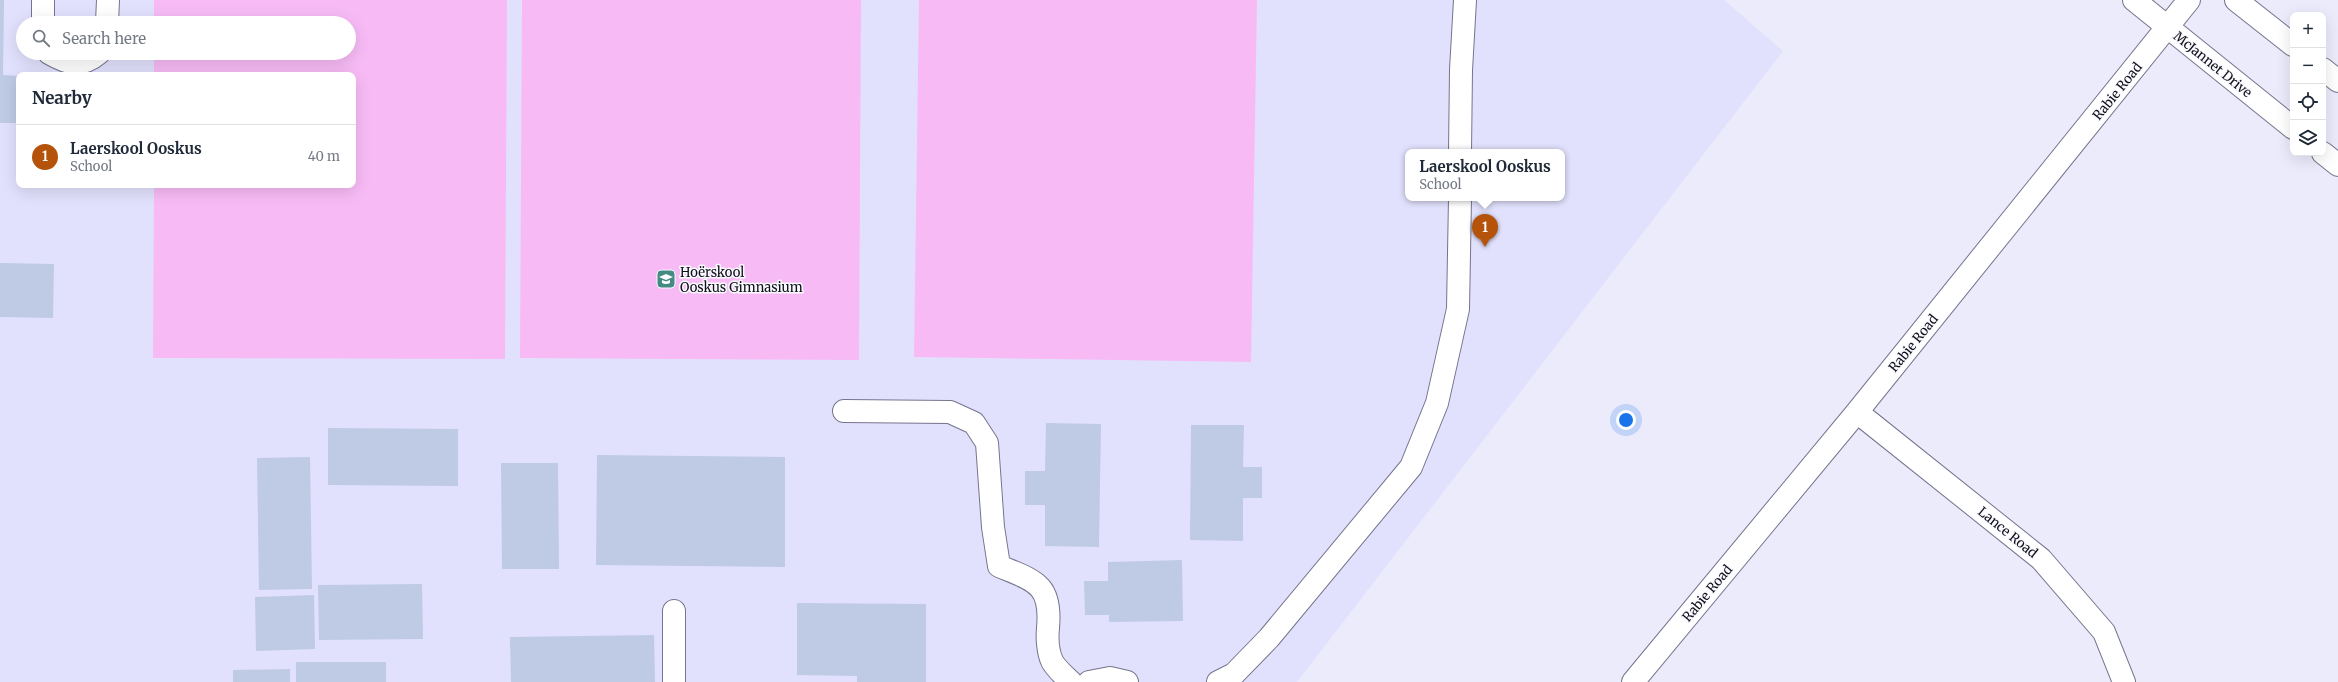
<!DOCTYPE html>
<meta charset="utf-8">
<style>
body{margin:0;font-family:Merriweather,serif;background:#f2f2f3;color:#1f2937}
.controls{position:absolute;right:12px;top:12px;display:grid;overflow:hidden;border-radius:8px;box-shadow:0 4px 16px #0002}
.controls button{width:36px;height:36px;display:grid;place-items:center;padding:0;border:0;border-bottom:1px solid #e0e1e3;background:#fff;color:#1f2937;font:20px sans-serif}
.you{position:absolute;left:1626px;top:420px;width:14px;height:14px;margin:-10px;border:3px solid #fff;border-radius:50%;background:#1a73e8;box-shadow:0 0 0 6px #1a73e833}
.badge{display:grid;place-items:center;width:26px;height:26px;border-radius:50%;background:#b45309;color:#fff;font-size:13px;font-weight:700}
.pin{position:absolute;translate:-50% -33px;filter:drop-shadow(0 1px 2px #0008)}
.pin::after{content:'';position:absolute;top:21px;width:14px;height:12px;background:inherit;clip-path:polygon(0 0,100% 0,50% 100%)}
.popup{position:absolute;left:1405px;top:149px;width:160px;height:52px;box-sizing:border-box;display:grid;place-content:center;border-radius:8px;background:#fff;filter:drop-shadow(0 1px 3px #0005);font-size:13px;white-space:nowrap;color:#747a83}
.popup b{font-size:15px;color:#1f2937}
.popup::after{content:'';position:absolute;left:50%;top:100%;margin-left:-8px;border:8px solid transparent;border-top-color:#fff}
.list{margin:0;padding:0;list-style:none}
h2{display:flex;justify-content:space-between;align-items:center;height:52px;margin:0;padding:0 16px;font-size:17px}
h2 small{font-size:13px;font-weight:400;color:#747a83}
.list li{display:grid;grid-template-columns:26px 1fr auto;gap:12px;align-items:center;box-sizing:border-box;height:64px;padding:0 16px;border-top:1px solid #e0e1e3}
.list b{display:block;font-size:15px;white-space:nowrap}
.list p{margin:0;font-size:13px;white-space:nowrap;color:#747a83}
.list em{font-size:13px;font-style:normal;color:#747a83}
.icon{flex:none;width:22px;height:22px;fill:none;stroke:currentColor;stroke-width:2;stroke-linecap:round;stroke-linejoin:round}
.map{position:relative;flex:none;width:2338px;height:682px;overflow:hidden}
.search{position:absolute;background:#fff;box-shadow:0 4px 16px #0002;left:16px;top:16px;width:340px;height:44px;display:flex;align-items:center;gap:10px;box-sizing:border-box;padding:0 14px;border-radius:22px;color:#747a83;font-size:15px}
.panel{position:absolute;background:#fff;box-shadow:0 4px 16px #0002;left:16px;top:72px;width:340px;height:116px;border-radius:8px}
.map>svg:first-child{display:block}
.built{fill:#e2e1fd;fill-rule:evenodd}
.green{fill:#f7baf5}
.building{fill:#bfcae4}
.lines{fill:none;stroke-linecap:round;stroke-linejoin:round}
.minor-casing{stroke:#75748d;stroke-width:24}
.minor{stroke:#fff;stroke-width:22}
.labels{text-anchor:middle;stroke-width:3;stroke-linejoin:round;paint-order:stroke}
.street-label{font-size:13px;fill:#0f0f18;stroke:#f9f9ff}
.poi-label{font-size:13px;fill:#0f0f18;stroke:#f9f9ff;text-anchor:start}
</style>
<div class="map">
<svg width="2338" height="682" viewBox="0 0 2338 682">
<rect width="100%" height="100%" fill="#ebebfc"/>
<path class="built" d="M0,0H1724L1783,51L1297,682H0ZM23,23H349V53H23ZM19,75H353V185H19ZM1408,152H1562V198H1408Z"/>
<path class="green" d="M154,0H507L505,359L153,358L154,185H353V75H154V53H349V23H154Z
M522,0H861L859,360L520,358Z
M919,0H1257L1251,362L914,357Z"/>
<path class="building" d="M0,0H4L3,75L19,76V123H0Z
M0,263L54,264L53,318L0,317Z
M1046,423L1101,424L1099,547L1045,546V505H1025V471H1045Z
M1191,425H1244L1243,467H1262V498H1243V541L1190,540Z
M328,428L458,429V486L328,485Z
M597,455L785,457V567L596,565Z
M310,457L312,589L259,590L257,458Z
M501,463H558L559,569H502Z
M1182,560L1183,621L1109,622V615H1085L1084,581H1108V562Z
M422,584L423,639L319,640L318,585Z
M314,595L315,649L256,651L255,597Z
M797,603L926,604V682H857V676L797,675Z
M654,635L655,682H511L510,637Z
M296,662H386V682H296Z
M290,669V682H233V670Z"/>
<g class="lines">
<defs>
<path id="minor" d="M2134,0L2293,128
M2236,0L2293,45
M43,23V0
M107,23L108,0
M49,53C68,64 81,68 99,53
M2323,69L2338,81
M1460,152L1461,70L1465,0
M2323,153L2338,165
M844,411L950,412L974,423L987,443L993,527L999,566C1035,581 1052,584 1048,628C1047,638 1048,652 1052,661C1056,669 1065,676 1071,682
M1857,412L2041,559L2104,632L2124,682
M674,682V611
M1089,682L1110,678L1127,682
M1218,682L1234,674L1269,638L1411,467L1437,403L1458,309L1460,198
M1633,682L1857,412L2189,0"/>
</defs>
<use href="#minor" class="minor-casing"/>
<use href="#minor" class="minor"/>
</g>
<defs>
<symbol id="school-square" viewBox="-11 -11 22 22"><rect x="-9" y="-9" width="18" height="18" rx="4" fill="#458b84" stroke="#f9f9ff"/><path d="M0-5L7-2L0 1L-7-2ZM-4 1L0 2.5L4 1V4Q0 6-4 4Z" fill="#fff"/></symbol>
</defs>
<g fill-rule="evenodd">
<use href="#school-square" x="655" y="268" width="22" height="22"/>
</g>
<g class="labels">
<g class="street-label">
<text transform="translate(2213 64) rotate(39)" y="5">McJannet Drive</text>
<text transform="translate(2117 91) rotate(-51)" y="5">Rabie Road</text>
<text transform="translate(1913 343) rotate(-51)" y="5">Rabie Road</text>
<text transform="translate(2008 532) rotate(39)" y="5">Lance Road</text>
<text transform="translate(1707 593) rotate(-50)" y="5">Rabie Road</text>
</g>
<g class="poi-label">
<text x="680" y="277">Hoërskool<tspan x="680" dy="15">Ooskus Gimnasium</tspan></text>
</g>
</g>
</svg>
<div class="controls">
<button>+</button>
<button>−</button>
<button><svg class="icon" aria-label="locate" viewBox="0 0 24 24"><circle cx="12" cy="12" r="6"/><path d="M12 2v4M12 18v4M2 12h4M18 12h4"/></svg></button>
<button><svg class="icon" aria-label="layers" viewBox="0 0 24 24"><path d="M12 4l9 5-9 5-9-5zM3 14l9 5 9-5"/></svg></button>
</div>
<div class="you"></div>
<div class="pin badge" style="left:1485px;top:247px">1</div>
<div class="popup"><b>Laerskool Ooskus</b>School</div>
<div class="search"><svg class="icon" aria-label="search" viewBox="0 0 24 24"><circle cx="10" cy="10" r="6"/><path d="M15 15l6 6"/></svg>Search here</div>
<section class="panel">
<h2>Nearby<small></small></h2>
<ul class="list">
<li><span class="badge">1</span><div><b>Laerskool Ooskus</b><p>School</p></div><em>40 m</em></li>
</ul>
</section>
</div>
